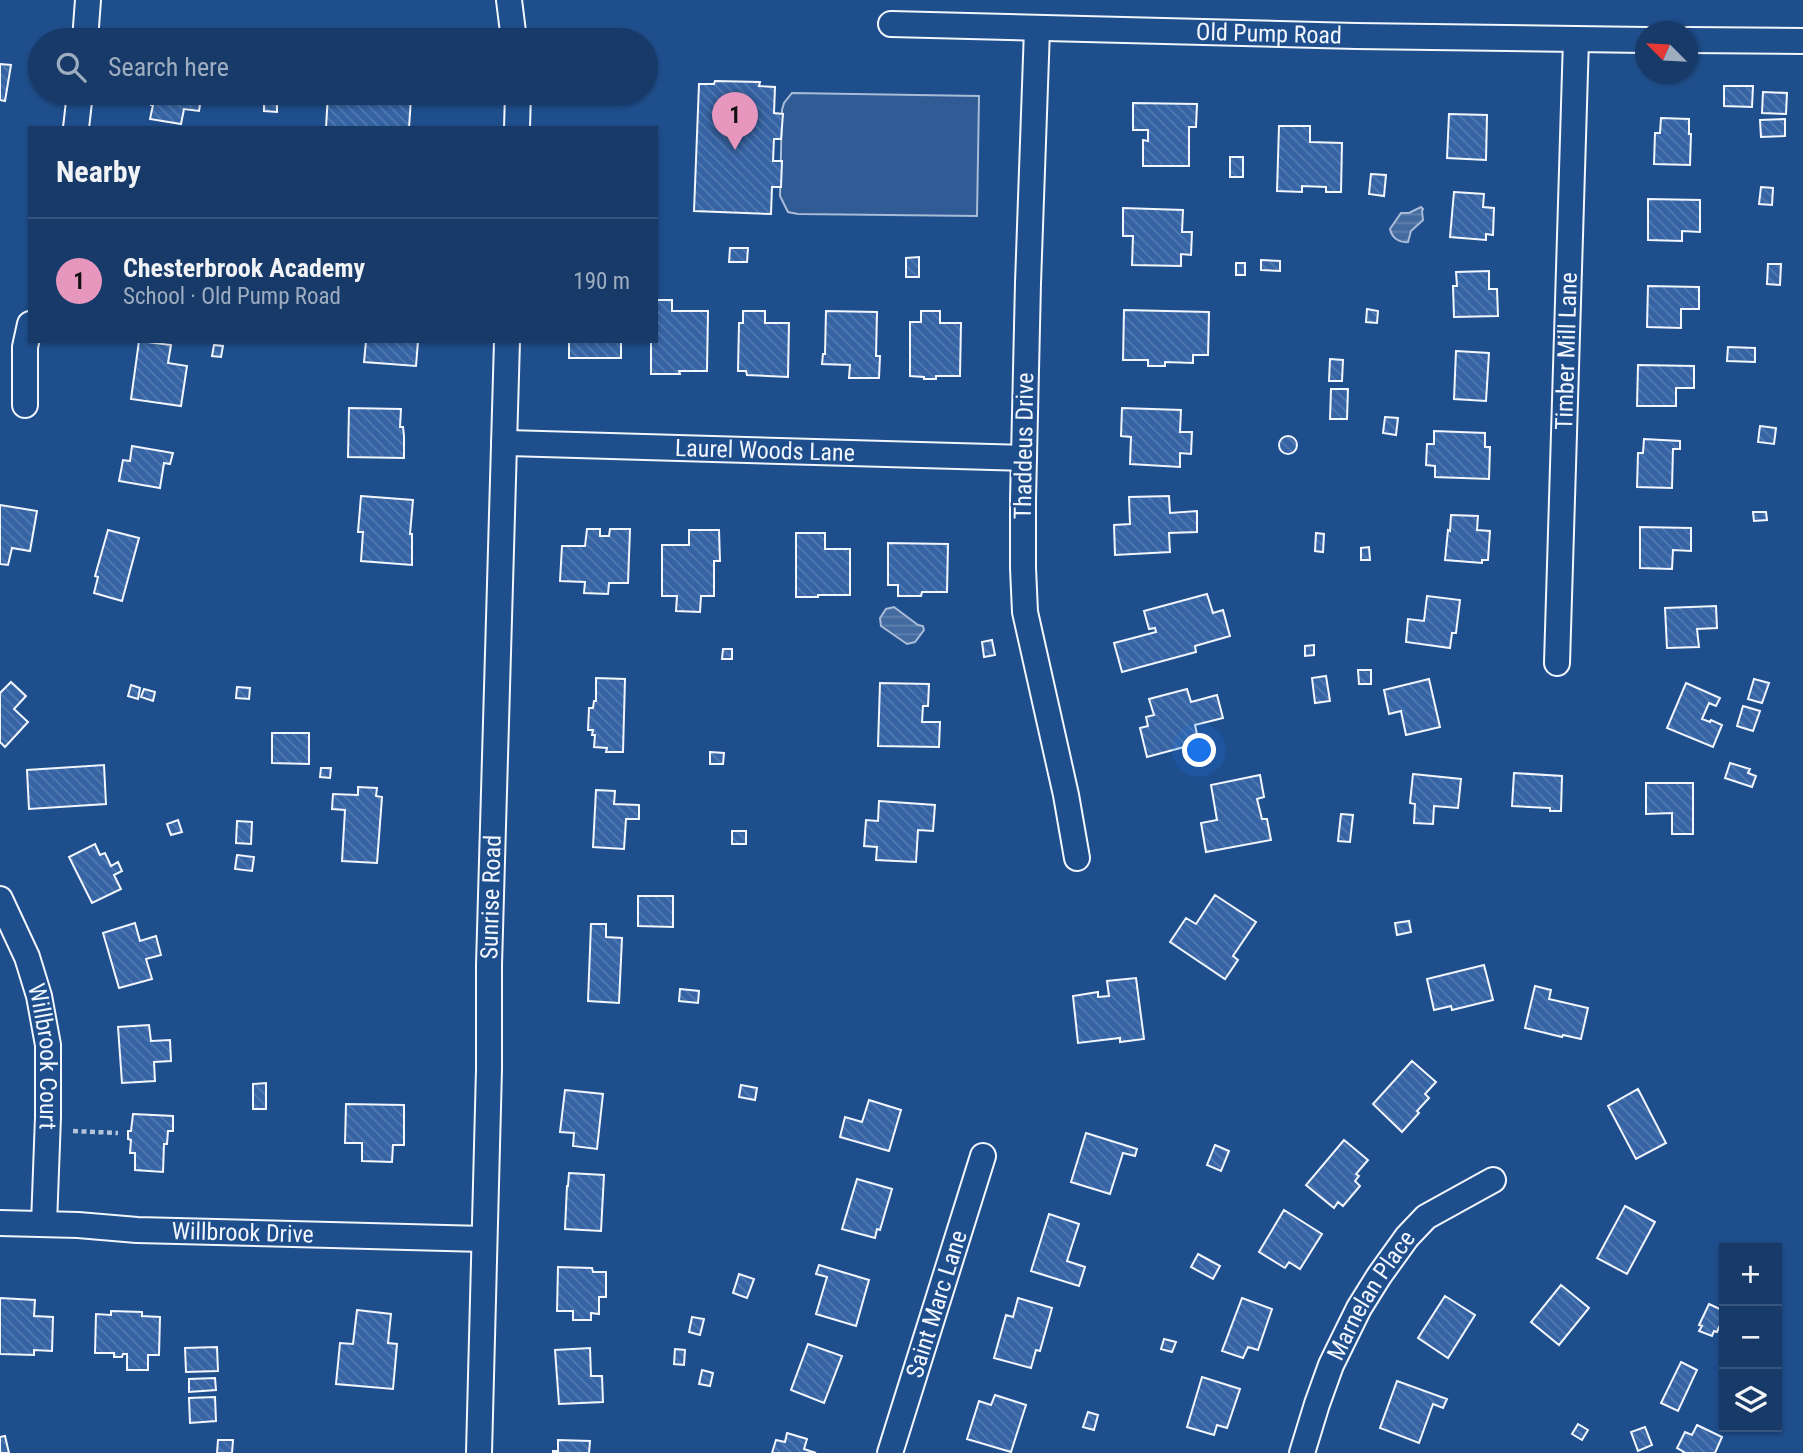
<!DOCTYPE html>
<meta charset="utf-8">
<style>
body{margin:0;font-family:"Roboto Condensed",sans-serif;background:#244571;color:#f1f3f6}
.controls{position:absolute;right:21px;bottom:21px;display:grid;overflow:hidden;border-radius:0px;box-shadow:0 2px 5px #0004}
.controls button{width:63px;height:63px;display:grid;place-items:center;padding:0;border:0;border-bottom:2px solid #36547d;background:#173a69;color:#f1f3f6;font:35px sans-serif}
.compass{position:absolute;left:1635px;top:21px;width:63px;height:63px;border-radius:50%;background:#173a69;box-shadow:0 2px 5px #0004;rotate:294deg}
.you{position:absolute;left:1200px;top:751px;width:24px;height:24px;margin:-18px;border:5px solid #fff;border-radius:50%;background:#1a73e8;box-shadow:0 0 0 10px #1a73e833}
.badge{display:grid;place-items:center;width:46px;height:46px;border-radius:50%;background:#e797bd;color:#111;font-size:23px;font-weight:700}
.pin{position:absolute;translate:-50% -58px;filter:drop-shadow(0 2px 4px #0008)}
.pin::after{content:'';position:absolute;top:37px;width:24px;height:21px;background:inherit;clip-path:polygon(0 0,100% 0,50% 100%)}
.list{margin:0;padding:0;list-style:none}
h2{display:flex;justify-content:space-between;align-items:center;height:91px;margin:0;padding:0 28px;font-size:30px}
h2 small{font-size:23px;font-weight:400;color:#9eadc0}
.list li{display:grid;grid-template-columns:46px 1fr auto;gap:21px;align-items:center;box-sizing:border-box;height:126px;padding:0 28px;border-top:2px solid #36547d}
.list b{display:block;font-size:26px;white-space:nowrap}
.list p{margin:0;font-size:23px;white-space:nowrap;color:#9eadc0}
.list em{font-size:23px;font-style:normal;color:#9eadc0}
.icon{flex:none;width:38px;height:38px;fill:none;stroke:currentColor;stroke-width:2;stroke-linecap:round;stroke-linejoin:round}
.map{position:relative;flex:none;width:1803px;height:1453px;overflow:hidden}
.search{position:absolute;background:#173a69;box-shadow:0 2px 5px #0004;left:28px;top:28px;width:630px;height:77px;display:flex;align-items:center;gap:18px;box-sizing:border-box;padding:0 24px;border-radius:38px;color:#9eadc0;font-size:26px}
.panel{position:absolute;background:#173a69;box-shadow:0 2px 5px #0004;left:28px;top:126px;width:630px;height:217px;border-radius:0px}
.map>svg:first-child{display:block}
.pitch{fill:#305b95;stroke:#a8bbd7;stroke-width:2}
.water{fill:url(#water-rules);stroke:#a8bbd7;stroke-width:2}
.building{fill:url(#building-back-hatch);stroke:#f2f6ff;stroke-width:2}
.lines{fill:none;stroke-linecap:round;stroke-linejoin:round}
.minor-casing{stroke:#f2f6ff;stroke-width:28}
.path{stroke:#b3c4dc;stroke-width:4.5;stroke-dasharray:5 3.5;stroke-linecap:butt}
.minor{stroke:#1f4e8c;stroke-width:24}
.labels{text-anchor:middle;stroke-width:5;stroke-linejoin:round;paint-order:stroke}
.street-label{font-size:24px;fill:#f2f6ff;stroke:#1f4e8c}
</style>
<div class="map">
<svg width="1803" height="1453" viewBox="0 0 1803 1453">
<defs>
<pattern id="water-rules" width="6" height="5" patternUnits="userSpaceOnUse" patternTransform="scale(1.75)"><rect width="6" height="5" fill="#446ba0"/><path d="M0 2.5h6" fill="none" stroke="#5f81ae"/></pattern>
<pattern id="building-back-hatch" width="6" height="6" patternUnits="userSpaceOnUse" patternTransform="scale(1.75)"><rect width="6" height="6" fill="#3563a3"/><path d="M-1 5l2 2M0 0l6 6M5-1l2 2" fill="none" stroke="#537ab1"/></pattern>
</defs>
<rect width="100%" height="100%" fill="#1f4e8c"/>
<path class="pitch" d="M792,93L979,96L977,216L798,214L788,212L780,196L782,110L784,103Z"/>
<path class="water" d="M1421,207L1423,209L1422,211L1423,220L1411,231L1408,242C1399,243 1392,238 1390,229L1401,213H1409Z
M894,607L918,625L923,626L924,630L915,642L907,644L881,626L880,618L886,609Z"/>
<path class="building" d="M0,64L11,65L5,101L0,100Z
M715,81L760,82L759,86L775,87L774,113L783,114L781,139H774L773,161H782L781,187H772L771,214L694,211L699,84H714Z
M1724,86H1753L1752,107L1724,106Z
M1763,92L1787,93L1786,114L1762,113Z
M152,93H202L199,111L184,109L181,124L150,119L153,105H151Z
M328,93L411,98L409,128H326Z
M264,101H277V112L264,111Z
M1133,103L1197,104L1196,127H1189V166H1143V140L1148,141V130H1133Z
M1449,114L1487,115L1486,160L1447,158Z
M1661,118L1689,119V134H1691L1690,165L1654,164L1655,133H1660Z
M1785,119V136L1761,137L1760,120Z
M1279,126H1310V142L1342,143L1341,192H1326V187L1302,186V192L1277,191Z
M1230,157H1243V177H1230Z
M1371,174L1386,175L1384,196L1369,194Z
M1761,187L1773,188L1772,205L1759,204Z
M1454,192L1484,194L1483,207L1494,208L1493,235L1486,234V240L1450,237Z
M1648,199L1700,200V232L1682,231V241L1648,240Z
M1123,208L1183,210L1182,232H1192L1191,255L1181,254V266L1132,265L1133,236H1123Z
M730,248H748L747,262H729Z
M919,257V277H906V258Z
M1261,260L1280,261V271L1261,270Z
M1236,263H1245V275H1236Z
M1768,264H1781L1780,285L1767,284Z
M1489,271V289H1497L1498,316L1454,317L1453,286H1457L1456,272Z
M1648,286L1699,287V309H1681V328L1647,327Z
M656,300H672V311H708L707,371H679L680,374H651V341H656Z
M1367,309L1378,311L1377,323L1366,322Z
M1124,310L1209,312L1208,355H1193V363L1165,362V366H1148V360H1123Z
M743,311H765V323H789L788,377L747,375L746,371H738L739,323H743Z
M826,311L877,312L876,356H880L879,378H849L850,365L822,364L823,354H825Z
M921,311H940V323H961L960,376H936V379H924V377L910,376V322H921Z
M139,341L171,345L168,363L187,366L181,406L131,399Z
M366,341H418L416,366L364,362Z
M569,341H621V358H569Z
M214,345L223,346L221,357L212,356Z
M1728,347L1755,348V362L1727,361Z
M1456,351L1489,353L1486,401L1454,399Z
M1330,359L1343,360L1342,381H1329Z
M1638,365L1694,366V388H1676V406H1637Z
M1331,389H1348L1347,419H1330Z
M349,408L401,409L400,427H403L404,436V458L348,457Z
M1122,408L1181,410L1180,432H1192L1191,454L1180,453V467L1130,464L1131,437L1121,436Z
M1385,417L1398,418L1396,435L1383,433Z
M1760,426L1776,428L1774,444L1758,442Z
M1434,431L1485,433V447H1490L1489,479L1435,477V466L1426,465L1427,444H1434Z
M1279 445a9 9 0 1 1 18 0a9 9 0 1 1-18 0Z
M1644,439L1680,441V449H1673L1672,488L1637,487L1638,453H1643Z
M132,446L173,453L170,464L164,463L160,488L119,481L123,460L130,461Z
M361,496L413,500L410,534H412V565L361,561L363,532H358Z
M1169,496L1170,513L1197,511V532L1169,533L1170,552L1115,555L1114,525L1130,524L1129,497Z
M0,505L37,511L30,551L12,548L8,565L0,564Z
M1753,512H1766L1767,520L1754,521Z
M1451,515L1478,516L1477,530L1490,531L1488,560H1482V563L1445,560L1448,530L1450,531Z
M1640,527L1691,528V551L1673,550L1672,569L1640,568Z
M587,529H600V536H609L610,529H630L628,583H609L608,594L584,593L585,582L560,581L562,546H585Z
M108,530L139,538L122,601L94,593L98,577L95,576Z
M689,530H719L720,561H714V596H701L700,612L676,611L677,596H662V545H689Z
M796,533H825V549H850V595H818V597H796Z
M1316,533L1324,534L1323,552L1315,551Z
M888,543L948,544L947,592H922L921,596H898V585H888Z
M1369,547L1370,560H1361V548Z
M1207,594L1213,613L1223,610L1230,636L1195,646L1196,652L1122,672L1114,643L1156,632L1155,628L1149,629L1144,611Z
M1427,596L1460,600L1456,633H1452L1450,648L1406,642L1408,619L1424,621Z
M1716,606L1717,628L1697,629L1699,647L1667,648L1665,608Z
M992,640L995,655L984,657L982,642Z
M1314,645V655L1305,656V646Z
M723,649H732V659H722Z
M1358,670H1371V684H1359Z
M1326,676L1330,701L1315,703L1312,678Z
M596,678L625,679L623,752H606L607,748L594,747L595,735H592L593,730H588L589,708H593L594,701H596Z
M1429,679L1440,727L1406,735L1401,711L1389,714L1384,690Z
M1754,679L1769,683L1762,703L1748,699Z
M11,682L26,696L14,709L28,722L5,747L0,742V693Z
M880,683L929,684L928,706H923L922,722H940L939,747L878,746Z
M1686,683L1720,698L1716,706L1709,703L1702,719L1710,722L1711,720L1722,725L1713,747L1667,728Z
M131,685L140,688L138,699L128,696Z
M237,687L250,688L249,699L236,698Z
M144,689L155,692L153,701L141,697Z
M1187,689L1191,702L1217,695L1223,718L1195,725L1199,743L1147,757L1140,728L1148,726L1146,717L1154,715L1149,699Z
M1743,706L1760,711L1753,731L1737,726Z
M272,733H309V764L272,763Z
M710,752L724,753L723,764H710Z
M1730,763L1750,769L1748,773L1756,776L1752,787L1725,778Z
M104,765L106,804L29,809L27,770Z
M321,768H331L330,778L320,777Z
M1514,773L1562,776L1561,811H1550V808L1512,806Z
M1413,774L1461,779L1458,808L1434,806L1433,824L1414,823L1415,804L1410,803Z
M1260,775L1264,797L1257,799L1262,819H1267L1271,840L1206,852L1201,823L1217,820L1211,785Z
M1646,783H1693V834H1672V813L1646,814Z
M358,787L377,788L376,796L382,797L377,863L342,861L345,810L332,809L333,794L358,795Z
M596,790L615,791L614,804L639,805V819H626L624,849L593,847Z
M879,801L935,805L933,831L918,830L916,862L876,860L877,847L864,846L866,820L878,821Z
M1341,814L1353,815L1350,842L1338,841Z
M178,820L182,832L171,835L167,824Z
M237,821L252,822L251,844L236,843Z
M732,831H746V844H732Z
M95,844L100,855L105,853L111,866L118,862L122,871L114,875L121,889L92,903L69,857Z
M237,855L254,857L252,871L235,869Z
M1215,895L1256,922L1233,956L1238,960L1225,979L1170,942L1186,918L1196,924Z
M638,896H673V927L638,926Z
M1409,921L1411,932L1397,935L1395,923Z
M135,923L140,941L156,936L161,955L146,959L152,979L119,988L103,933Z
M591,924H606V937L622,938L619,1003L588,1001Z
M1484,965L1493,1000L1452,1010L1451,1006L1434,1010L1427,979Z
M1136,978L1144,1039L1120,1042V1038L1078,1043L1073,996L1098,992V997L1109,996L1107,981Z
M1535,986L1551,990L1549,999L1588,1008L1581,1039L1563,1035L1562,1037L1525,1028Z
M680,989L699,991L698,1003L679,1001Z
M149,1025L151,1041L170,1040L171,1061L154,1062L155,1081L122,1083L118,1027Z
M1412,1061L1436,1082L1425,1094L1429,1098L1417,1111L1419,1113L1402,1132L1373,1104Z
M266,1083V1109H253V1084Z
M741,1085L757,1088L755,1100L739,1097Z
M1638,1089L1666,1143L1636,1159L1608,1106Z
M565,1090L603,1094L597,1149L573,1146L574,1133L560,1132Z
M869,1100L901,1110L889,1151L840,1137L845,1117L862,1122Z
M346,1104L404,1105V1145H393L392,1162L362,1161V1143H345Z
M133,1114L173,1116V1131H168L167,1144H164L163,1172L135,1170V1153H130L131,1140L128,1139V1131H131Z
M1086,1133L1137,1149L1135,1156L1123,1153L1110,1194L1071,1182Z
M1344,1140L1368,1160L1356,1174L1359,1176L1355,1181L1360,1186L1343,1206L1338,1202L1334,1208L1306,1185Z
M1215,1145L1229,1151L1221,1171L1207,1165Z
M569,1173L604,1175L601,1231L565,1229L567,1186H568Z
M857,1179L892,1189L880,1230L877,1229L875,1238L842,1229Z
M1625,1206L1655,1222L1627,1274L1597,1258Z
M1284,1210L1322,1234L1300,1269L1289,1262L1285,1268L1259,1252Z
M1049,1214L1079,1224L1067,1261L1085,1267L1079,1286L1031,1271Z
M1198,1254L1220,1266L1213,1279L1191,1267Z
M819,1265L869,1280L856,1326L816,1314L827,1277L816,1274Z
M558,1267L592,1268L593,1272H606V1297H599V1314L591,1313V1320H573V1311H557Z
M739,1274L754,1279L747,1298L733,1293Z
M1561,1285L1589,1308L1559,1345L1531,1322Z
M1445,1296L1475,1315L1448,1358L1418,1338Z
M0,1298L35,1300L34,1316L53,1317L52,1351L34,1350V1355L0,1354Z
M1018,1298L1052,1308L1040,1351L1036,1350L1031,1368L994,1358L1006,1315L1013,1317Z
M1242,1298L1272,1309L1258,1350L1248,1347L1243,1358L1222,1351Z
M1709,1304L1724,1311V1316L1717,1332L1714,1331L1712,1336L1699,1331L1702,1326L1699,1325Z
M357,1310L391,1314L388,1343L397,1344L393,1389L336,1384L340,1343L353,1344Z
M111,1311L142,1312V1316L160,1317L159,1355H148V1370H127V1354H123L122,1357H114V1353H95L96,1314L111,1315Z
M692,1317L704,1319L700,1335L689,1332Z
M1164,1339L1176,1342L1172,1352L1161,1349Z
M808,1344L842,1356L824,1403L791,1390Z
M217,1347L218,1371L186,1372L185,1348Z
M590,1348L591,1376H602L603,1402L559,1404L555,1350Z
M675,1349L685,1350L684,1365L674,1364Z
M1681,1362L1697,1370L1678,1411L1661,1403Z
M702,1370L713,1373L710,1386L699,1384Z
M1202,1377L1240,1389L1227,1428L1217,1425L1214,1435L1187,1427Z
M215,1378L216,1390L189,1392V1379Z
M1397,1381L1447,1399L1443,1408L1433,1404L1419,1443L1380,1428Z
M995,1395L1026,1405L1011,1452L967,1439L979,1401L991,1405Z
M215,1397L216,1421L190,1423L189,1398Z
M1088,1412L1098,1415L1094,1430L1083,1427Z
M1578,1424L1588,1430L1582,1440L1572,1434Z
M1697,1425L1722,1437L1715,1453H1683L1684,1452L1677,1448L1685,1432L1692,1435Z
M1645,1427L1652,1445L1638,1451L1631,1432Z
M787,1433L807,1439L804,1449L816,1453H772L776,1440L785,1442Z
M5,1436L9,1453H0V1437Z
M218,1440H233L232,1453H217Z
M558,1440L590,1441L589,1453H553V1451H558Z"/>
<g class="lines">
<defs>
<g id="minor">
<path d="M509,0L514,40"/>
<path id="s1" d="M891,24L1356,36L1646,40"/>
<path d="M1037,29L1028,283L1023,500V568L1025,612L1066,795L1077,858"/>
<path d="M85,40L88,0"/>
<path d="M1688,40L1803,41"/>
<path d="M76,128L80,93"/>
<path d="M517,128L518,93"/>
<path d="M25,405V347L30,324"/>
<path id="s2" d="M504,443L1024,458"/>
<path id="s3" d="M1557,663L1576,39"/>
<path id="s4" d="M0,899L27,957L39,996L48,1045V1117L44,1224"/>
<path id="s5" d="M0,1223L78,1225L137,1230L484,1239"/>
<path id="s6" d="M479,1453L489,1069V965L507,341"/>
<path id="s7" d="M890,1453L983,1156"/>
<path id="s8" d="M1302,1453L1317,1404L1331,1365L1359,1308L1379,1276L1407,1237L1426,1217L1493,1180"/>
</g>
</defs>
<use href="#minor" class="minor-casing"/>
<path class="path" d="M73,1131L118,1133"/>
<use href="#minor" class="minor"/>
</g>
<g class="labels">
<g class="street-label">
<text dy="8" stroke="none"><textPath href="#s1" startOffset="378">Old Pump Road</textPath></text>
<text dy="8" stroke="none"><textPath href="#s3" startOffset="312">Timber Mill Lane</textPath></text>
<text transform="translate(1024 446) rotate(-89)" y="8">Thaddeus Drive</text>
<text dy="8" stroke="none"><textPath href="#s2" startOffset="261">Laurel Woods Lane</textPath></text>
<text dy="8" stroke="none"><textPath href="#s6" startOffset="556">Sunrise Road</textPath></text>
<text dy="8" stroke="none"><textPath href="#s4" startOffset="166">Willbrook Court</textPath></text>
<text dy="8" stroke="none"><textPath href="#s5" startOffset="243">Willbrook Drive</textPath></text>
<text dy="8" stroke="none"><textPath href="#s8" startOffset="173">Marnelan Place</textPath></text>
<text dy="8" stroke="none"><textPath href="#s7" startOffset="156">Saint Marc Lane</textPath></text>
</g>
</g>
</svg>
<div class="controls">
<button>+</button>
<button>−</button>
<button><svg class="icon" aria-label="layers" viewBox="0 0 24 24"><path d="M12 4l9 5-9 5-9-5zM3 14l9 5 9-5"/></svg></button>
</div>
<svg class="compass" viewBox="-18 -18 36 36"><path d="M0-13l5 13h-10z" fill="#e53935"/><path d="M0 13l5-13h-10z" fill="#9eadc0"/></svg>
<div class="you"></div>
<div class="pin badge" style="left:735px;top:150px">1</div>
<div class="search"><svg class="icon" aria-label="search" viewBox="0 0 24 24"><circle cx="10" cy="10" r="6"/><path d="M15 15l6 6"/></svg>Search here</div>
<section class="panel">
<h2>Nearby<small></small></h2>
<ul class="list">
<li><span class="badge">1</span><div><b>Chesterbrook Academy</b><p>School · Old Pump Road</p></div><em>190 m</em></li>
</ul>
</section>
</div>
